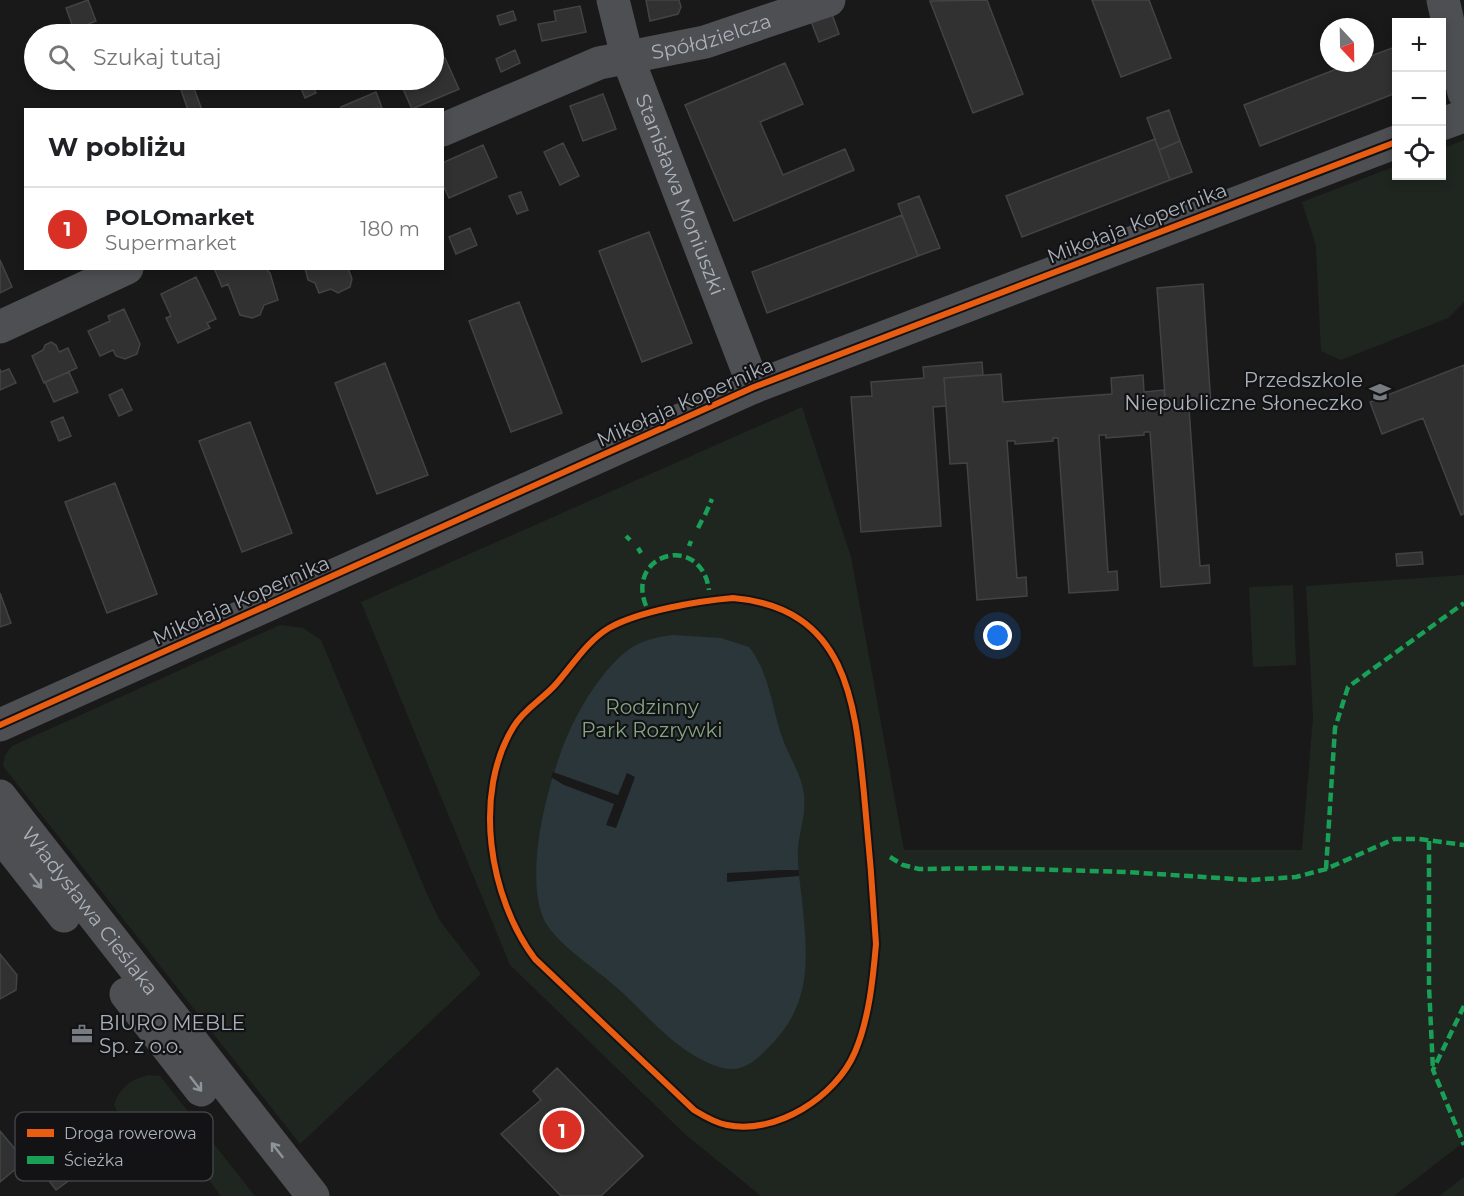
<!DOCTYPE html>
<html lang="pl">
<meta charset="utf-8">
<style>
body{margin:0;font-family:Montserrat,sans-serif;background:#f6f6f6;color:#202124}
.controls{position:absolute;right:18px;top:18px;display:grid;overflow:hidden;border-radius:0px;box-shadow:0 3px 9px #0003}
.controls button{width:54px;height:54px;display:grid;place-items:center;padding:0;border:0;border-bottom:2px solid #e0e0e0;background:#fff;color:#202124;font:30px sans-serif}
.compass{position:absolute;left:1320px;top:18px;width:54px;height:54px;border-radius:50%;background:#fff;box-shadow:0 3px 9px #0003;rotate:158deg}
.you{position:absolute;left:998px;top:636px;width:21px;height:21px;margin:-15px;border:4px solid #fff;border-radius:50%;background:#1a73e8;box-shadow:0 0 0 9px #1a73e833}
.badge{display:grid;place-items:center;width:39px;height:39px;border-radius:50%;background:#d93025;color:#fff;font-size:20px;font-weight:700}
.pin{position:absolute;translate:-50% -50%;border:3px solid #fff;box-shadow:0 2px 6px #0006}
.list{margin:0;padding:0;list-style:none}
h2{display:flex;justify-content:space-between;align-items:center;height:78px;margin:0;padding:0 24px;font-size:26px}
h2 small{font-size:20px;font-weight:400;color:#757577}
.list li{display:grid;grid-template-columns:39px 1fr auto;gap:18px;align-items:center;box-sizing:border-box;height:84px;padding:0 24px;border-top:2px solid #e0e0e0}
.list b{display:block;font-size:22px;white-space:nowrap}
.list p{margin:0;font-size:20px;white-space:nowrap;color:#757577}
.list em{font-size:20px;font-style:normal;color:#757577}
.icon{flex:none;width:33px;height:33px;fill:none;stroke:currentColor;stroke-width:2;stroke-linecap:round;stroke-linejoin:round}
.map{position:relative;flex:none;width:1464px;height:1196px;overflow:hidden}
.search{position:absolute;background:#fff;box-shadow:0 3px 9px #0003;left:24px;top:24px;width:420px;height:66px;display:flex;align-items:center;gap:15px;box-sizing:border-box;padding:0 21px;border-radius:33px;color:#757577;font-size:22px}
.panel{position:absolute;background:#fff;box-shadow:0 3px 9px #0003;left:24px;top:108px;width:420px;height:162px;border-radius:0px}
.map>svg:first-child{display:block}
.green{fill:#1f261f}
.water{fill:#2b363b}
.pier{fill:#191919}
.building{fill:#313131;stroke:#414345;stroke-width:1.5}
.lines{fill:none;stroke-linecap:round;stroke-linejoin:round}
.minor{stroke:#4d4f52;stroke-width:33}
.quiet{stroke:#1a9f57;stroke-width:4.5;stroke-dasharray:9 4.5;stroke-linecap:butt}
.cycleway-casing{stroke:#131315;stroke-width:10}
.cycleway{stroke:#e95d12;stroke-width:6}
.oneway{stroke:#8e949b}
.labels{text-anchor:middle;stroke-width:4.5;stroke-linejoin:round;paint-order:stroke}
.street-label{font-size:20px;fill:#aab1ba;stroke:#131315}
.poi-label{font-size:20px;fill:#aab1ba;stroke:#131315;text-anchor:end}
.park-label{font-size:20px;fill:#83a581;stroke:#131315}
.key{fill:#131315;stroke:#404247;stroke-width:1.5}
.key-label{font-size:16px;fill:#aab1ba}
</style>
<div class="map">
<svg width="1464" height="1196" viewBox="0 0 1464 1196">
<rect width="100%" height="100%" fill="#191919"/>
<path class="green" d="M1464,140V302L1448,318L1341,360L1321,351L1316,246L1302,202L1396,166V176H1442V149Z
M802,407L851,557L904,850H1302L1313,717L1306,586L1464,575V1142L1394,1196H761L686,1135L510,965L361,602Z
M1293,585L1296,665L1253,667L1249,587Z
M280,625L303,628L321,640L427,894L440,921L481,974L300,1144L3,766L5,755L12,746Z
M148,1075L160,1076L255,1196H221L206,1176L212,1167L138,1118L132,1126L122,1121L114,1105C120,1087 130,1080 148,1075Z
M1464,1177V1196H1439Z"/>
<path class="water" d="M672,635L721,638L749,647C770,673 772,710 783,740C790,758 802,776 804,795C806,813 800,830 798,847C797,865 800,883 802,900C808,962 813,1005 765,1051C751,1065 739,1073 719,1067C676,1053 647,1014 615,986C596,969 551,940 543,917C524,870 549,777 569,732C581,705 609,659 636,645C647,639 660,637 672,635Z"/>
<path class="pier" d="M553,772L618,795L627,773L635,777L616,828L606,825L614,804L564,785L551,777Z
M780,870H799V876L727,882V873Z"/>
<path class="building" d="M88,0L96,21L74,30L66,8Z
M646,0H679L681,7L678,14L650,21Z
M987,0L1023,94L973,113L930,1Z
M1092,0H1149L1171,58L1121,77Z
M580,6L586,32L542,41L538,24L556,21L554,11Z
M513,11L516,20L500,25L497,16Z
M831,11L839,34L819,42L810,19Z
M1395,47L1396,93L1260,146L1244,105L1352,63H1365V58Z
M515,50L520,63L501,72L496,59Z
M445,58L459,89L412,109L399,80H434V63Z
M785,63L803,104L760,122L783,175L845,149L854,170L734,221L685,105Z
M301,80H310L316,93L305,98L298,81Z
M193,86L202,110H188L181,90Z
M376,92L382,108L342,110L341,107Z
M603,94L616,129L583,141L570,106Z
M1169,110L1180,141L1159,150L1147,118Z
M1155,139L1170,180L1022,237L1006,196Z
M1180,141L1192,172L1170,180L1159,150Z
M563,143L579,176L560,185L544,152Z
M483,145L497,177L449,198L442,183V163Z
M521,192L528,210L517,214L509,196Z
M919,196L940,248L918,256L898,204Z
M902,215L918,256L767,313L752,272Z
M470,228L477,245L456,254L449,237Z
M649,232L692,343L642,362L599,251Z
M0,260L12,287L0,293Z
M214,268H265L270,273L278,300L264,305L260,315L252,318L240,315L228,284L222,287Z
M305,268H348L352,279L350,287L338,293L331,289L319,293L315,283L308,280Z
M196,277L216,319L207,323L210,328L178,343L166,318L171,316L161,294Z
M1203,284L1211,406L1166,410L1157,288Z
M519,302L562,413L511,432L469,321Z
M124,309L140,344L137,354L125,359L116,356L113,350L100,356L88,331L110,321L108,316Z
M51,342L56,345L59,352L68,348L77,368L44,383L32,356L43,350L45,345Z
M982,362L983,375L944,378L946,406L933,407L941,526L861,532L851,397L872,396L871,382L924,378L923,367Z
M385,363L428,475L377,494L335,383Z
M1464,365V514L1461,515L1423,418L1382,434L1370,402Z
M0,369L1,372L9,369L16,383L0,390Z
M69,372L78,392L54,402L45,382Z
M1001,374L1003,402L1112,394L1111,378L1143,375L1144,392L1164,390L1166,410L1189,408L1200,566L1209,565L1210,583L1161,587L1150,432H1144V435L1106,438V435H1099L1108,572L1117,571L1118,590L1069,593L1058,438H1053V441L1015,444V441H1007L1017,578L1026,577L1027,596L977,600L967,463L950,464L944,378Z
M122,389L132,410L119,416L109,395Z
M63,417L71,436L59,441L51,422Z
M250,422L292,533L242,552L199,441Z
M115,483L157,594L107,613L65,502Z
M1422,552L1423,564L1397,566L1396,554Z
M0,593L11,623L0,627Z
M0,954L17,975L16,990L0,999Z
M557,1068L643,1156L601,1196H561L501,1134L541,1100L533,1091Z
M0,1131L25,1161L0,1182Z
M43,1142L71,1179L56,1190L28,1153Z"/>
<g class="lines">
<g class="minor">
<path id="s1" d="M613,0L627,56L754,387"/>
<path d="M1443,0L1464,93"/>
<path d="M1442,124L1464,116"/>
<path id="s2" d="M442,130L599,63L705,42L829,0"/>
<path d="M0,327L127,268"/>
<path d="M0,725L754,387L1396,142"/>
<path id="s3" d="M0,796L313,1196"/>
<path d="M0,835L64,916"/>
<path d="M126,994L201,1090"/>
</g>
<path class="quiet" d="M705,515L712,499
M698,528L703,518
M626,536L630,540
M689,546L691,541
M638,548L641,553
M646,606C625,553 701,532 709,590
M1429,841V986L1433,1070
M890,857L903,865L919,869L993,868L1126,872L1250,880L1296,877L1326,869L1394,839H1419L1464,845
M1326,869L1335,728L1348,687L1464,603
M1464,1006L1433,1070L1464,1145"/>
<defs>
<path id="cycleway" d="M733,598C847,608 855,701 864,794C869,844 873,894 876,944C873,979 869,1019 855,1052C836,1097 776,1135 727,1125C715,1123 704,1116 694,1110L535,959C489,898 472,793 514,726C524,709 543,699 556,684C572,666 587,641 609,628C639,611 698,601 733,598Z
M0,725L754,387L1396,142"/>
</defs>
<use href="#cycleway" class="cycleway-casing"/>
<use href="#cycleway" class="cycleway"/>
</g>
<defs><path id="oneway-shaft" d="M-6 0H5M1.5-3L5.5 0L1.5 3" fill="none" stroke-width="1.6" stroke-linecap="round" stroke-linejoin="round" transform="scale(1.5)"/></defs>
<g class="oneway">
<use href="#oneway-shaft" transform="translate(36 881) rotate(52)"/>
<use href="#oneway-shaft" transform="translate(196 1084) rotate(52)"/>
<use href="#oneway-shaft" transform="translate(277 1150) rotate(-128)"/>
</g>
<defs>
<symbol id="school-bare" viewBox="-9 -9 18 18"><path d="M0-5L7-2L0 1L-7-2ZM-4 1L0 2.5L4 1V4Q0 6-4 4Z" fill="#777c82" stroke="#131315" stroke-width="2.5" paint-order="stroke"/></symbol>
<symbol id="office-bare" viewBox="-9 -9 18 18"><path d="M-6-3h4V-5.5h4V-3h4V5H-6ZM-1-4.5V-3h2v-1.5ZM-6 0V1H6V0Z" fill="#777c82" stroke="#131315" stroke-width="2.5" paint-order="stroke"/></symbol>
</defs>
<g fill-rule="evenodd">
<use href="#school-bare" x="1365" y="377" width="30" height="30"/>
<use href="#office-bare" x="67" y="1019" width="30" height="30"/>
</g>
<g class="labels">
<g class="street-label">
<text dy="7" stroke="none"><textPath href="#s2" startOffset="286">Spółdzielcza</textPath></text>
<text dy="7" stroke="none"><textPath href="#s1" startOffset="206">Stanisława Moniuszki</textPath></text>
<text transform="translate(1137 223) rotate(-21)" y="7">Mikołaja Kopernika</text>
<text transform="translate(685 402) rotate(-24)" y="7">Mikołaja Kopernika</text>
<text transform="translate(241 600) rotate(-24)" y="7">Mikołaja Kopernika</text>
<text dy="7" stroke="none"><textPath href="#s3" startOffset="146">Władysława Cieślaka</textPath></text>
</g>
<g class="poi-label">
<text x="1363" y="387">Przedszkole<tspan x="1363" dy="23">Niepubliczne Słoneczko</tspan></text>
<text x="99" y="1030" text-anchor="start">BIURO MEBLE<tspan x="99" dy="23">Sp. z o.o.</tspan></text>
</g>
<g class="park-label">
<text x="652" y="714">Rodzinny<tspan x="652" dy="23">Park Rozrywki</tspan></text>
</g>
</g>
<rect x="15" y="1112" width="198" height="69" rx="9" class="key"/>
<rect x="27" y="1129" width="27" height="8" fill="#e95d12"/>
<rect x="27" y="1156" width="27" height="8" fill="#1a9f57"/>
<g class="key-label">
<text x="64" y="1139">Droga rowerowa</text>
<text x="64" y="1166">Ścieżka</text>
</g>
</svg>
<div class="controls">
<button>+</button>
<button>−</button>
<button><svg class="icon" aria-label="locate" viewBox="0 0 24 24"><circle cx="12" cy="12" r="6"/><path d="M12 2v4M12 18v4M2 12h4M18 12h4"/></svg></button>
</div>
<svg class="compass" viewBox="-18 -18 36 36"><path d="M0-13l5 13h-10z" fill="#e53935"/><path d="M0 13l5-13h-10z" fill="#757577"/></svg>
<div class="you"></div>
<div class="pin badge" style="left:562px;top:1130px">1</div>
<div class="search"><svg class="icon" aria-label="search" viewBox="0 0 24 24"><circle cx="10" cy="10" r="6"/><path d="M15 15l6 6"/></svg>Szukaj tutaj</div>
<section class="panel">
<h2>W pobliżu<small></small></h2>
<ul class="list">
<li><span class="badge">1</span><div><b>POLOmarket</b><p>Supermarket</p></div><em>180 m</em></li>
</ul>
</section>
</div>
